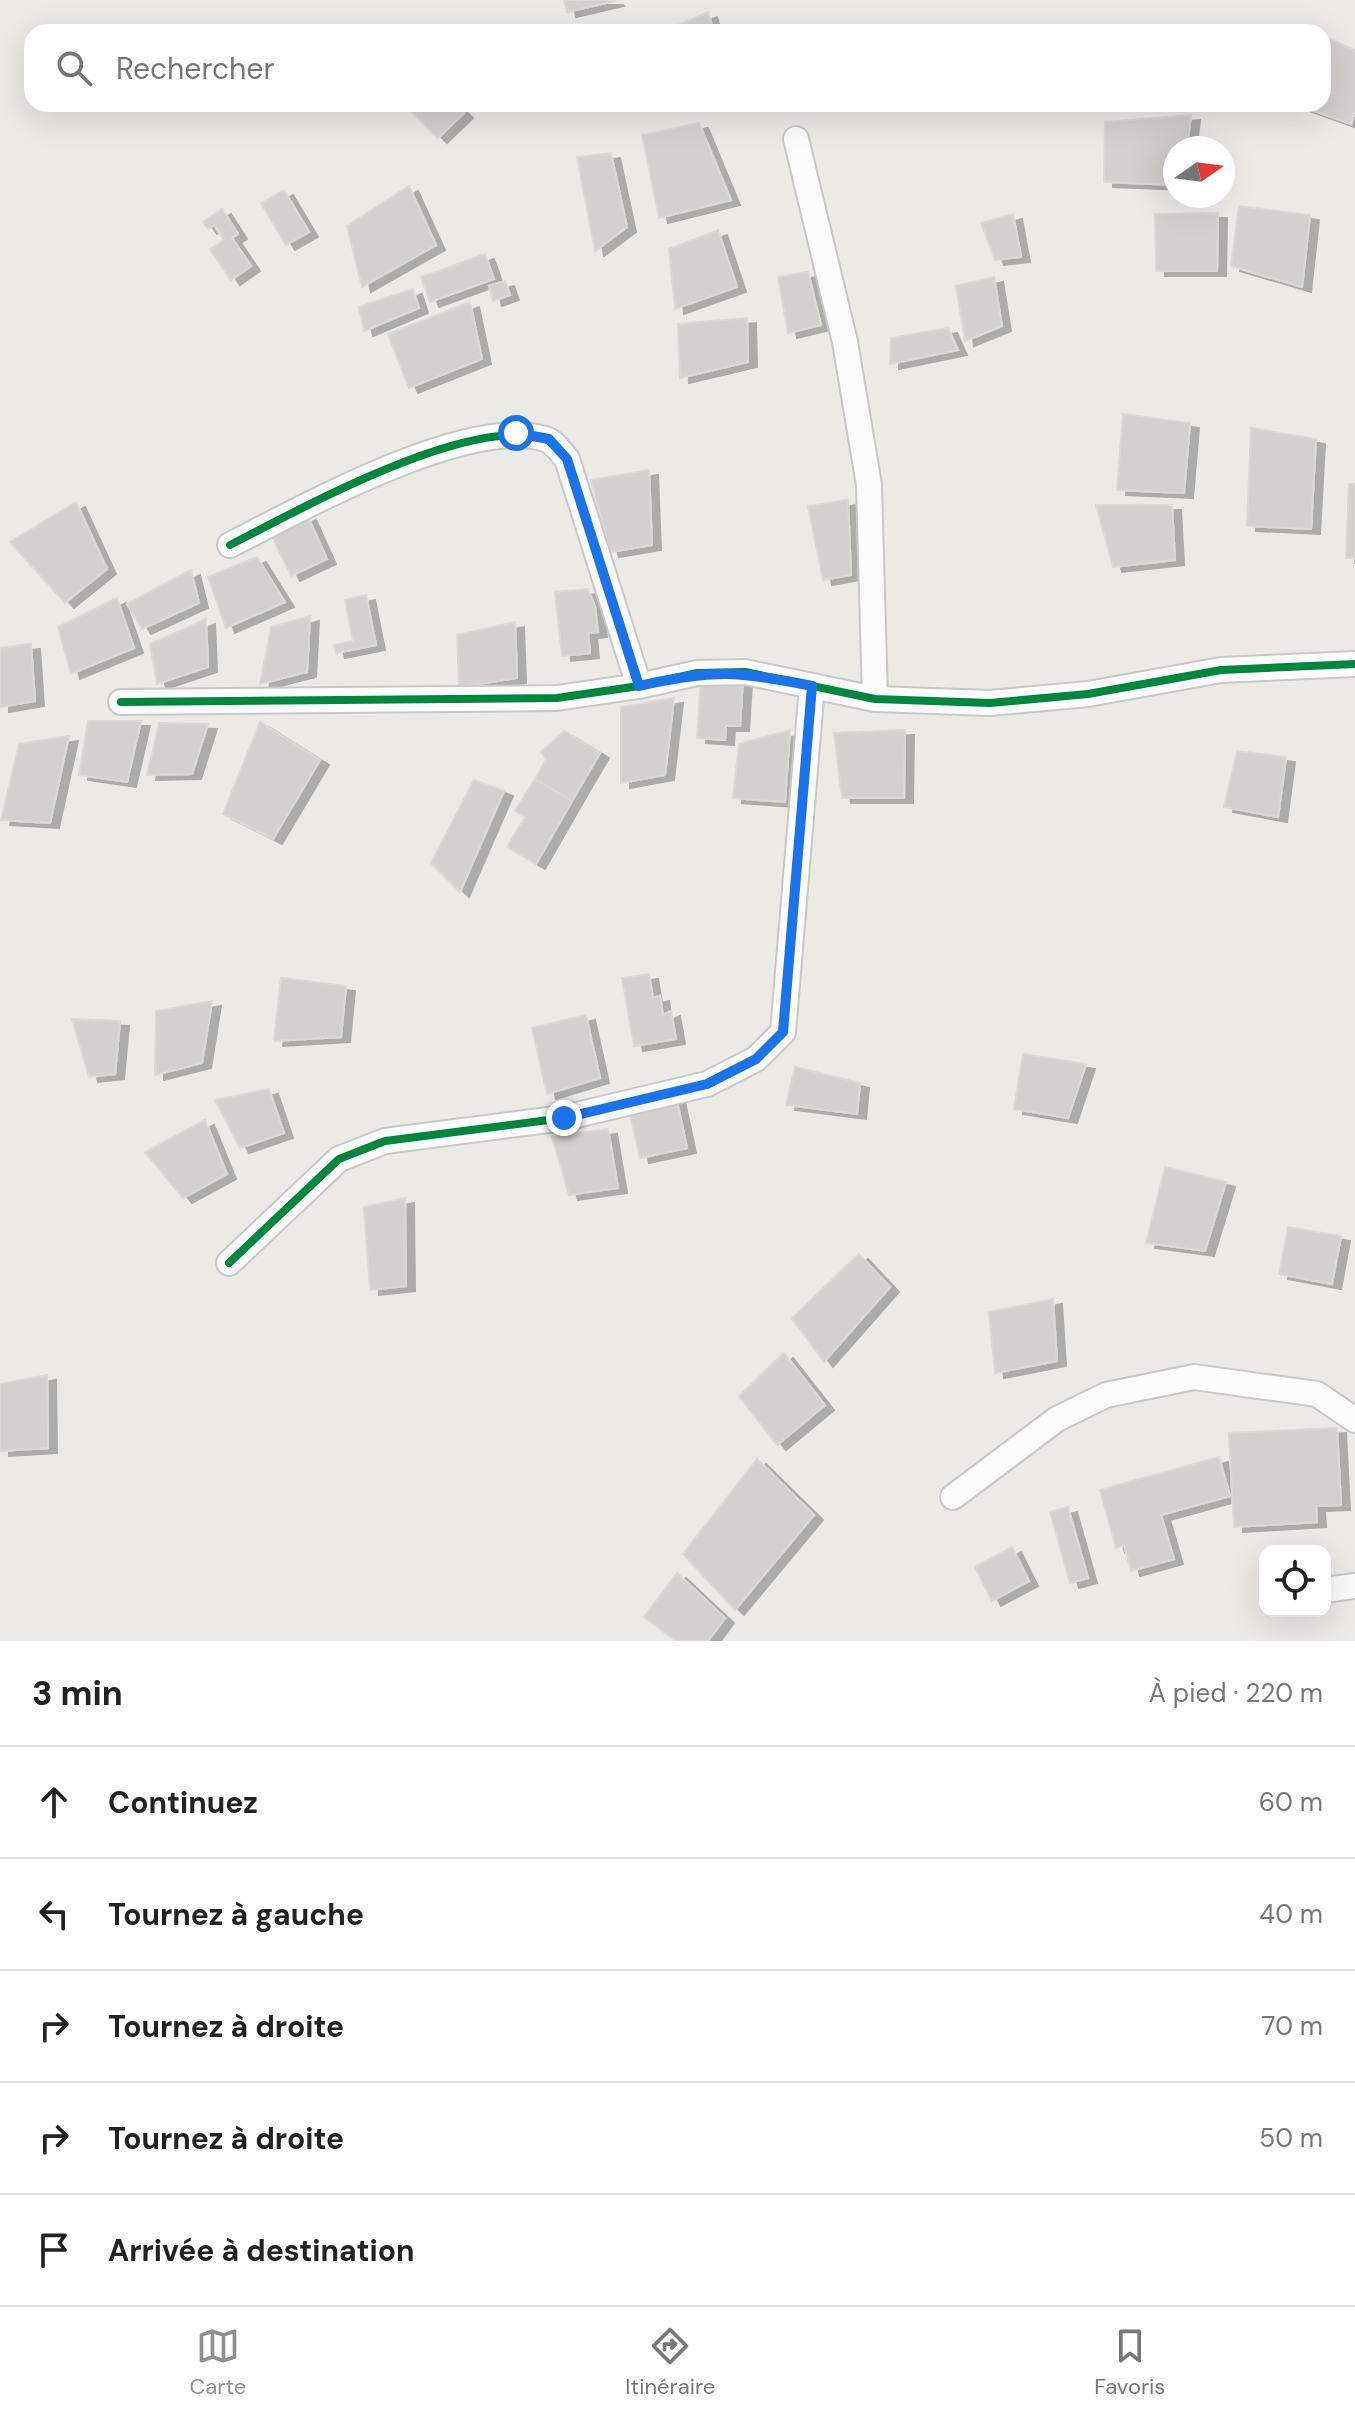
<!DOCTYPE html>
<html lang="fr">
<meta charset="utf-8">
<style>
body{margin:0;font-family:"DM Sans",sans-serif;background:#f6f6f6;color:#222}
.controls{position:absolute;right:24px;bottom:24px;display:grid;overflow:hidden;border-radius:16px;box-shadow:0 8px 32px #0002}
.controls button{width:72px;height:72px;display:grid;place-items:center;padding:0;border:0;border-bottom:2px solid #e0e0e0;background:#fff;color:#222;font:40px sans-serif}
.compass{position:absolute;left:1163px;top:136px;width:72px;height:72px;border-radius:50%;background:#fff;box-shadow:0 8px 32px #0002;rotate:76deg}
.stop{position:absolute;width:24px;height:24px;margin:-18px;border:6px solid #1a73e8;border-radius:50%;background:#fff}
.stop.end{background:#1a73e8;border-color:#fff;box-shadow:0 2px 8px #0008}
.list{margin:0;padding:0;list-style:none}
h2{display:flex;justify-content:space-between;align-items:center;height:104px;margin:0;padding:0 32px;font-size:34px}
h2 small{font-size:26px;font-weight:400;color:#767676}
.list li{display:grid;grid-template-columns:52px 1fr auto;gap:24px;align-items:center;box-sizing:border-box;height:112px;padding:0 32px;border-top:2px solid #e0e0e0}
.list b{display:block;font-size:30px;white-space:nowrap}
.list em{font-size:26px;font-style:normal;color:#767676}
.icon{flex:none;width:44px;height:44px;fill:none;stroke:currentColor;stroke-width:2;stroke-linecap:round;stroke-linejoin:round}
.map{position:relative;flex:none;width:1355px;height:1641px;overflow:hidden}
.search{position:absolute;background:#fff;box-shadow:0 8px 32px #0002;left:24px;right:24px;top:24px;height:88px;display:flex;align-items:center;gap:20px;box-sizing:border-box;padding:0 28px;border-radius:24px;color:#767676;font-size:30px}
.sheet{height:664px;background:#fff}
nav{display:flex;justify-content:space-around;align-items:center;box-sizing:border-box;height:112px;border-top:2px solid #e0e0e0;background:#fff;font-size:22px;color:#767676}
nav a{display:grid;justify-items:center;gap:4px}
nav .on{color:#8d9091}
.map>svg:first-child{display:block}
.building{fill:#d2d1ce;stroke:#dad9d4;stroke-width:2;filter:url(#shadow)}
.lines{fill:none;stroke-linecap:round;stroke-linejoin:round}
.street-casing{stroke:#c8c8c8;stroke-width:28}
.street{stroke:#fcfcfb;stroke-width:24}
.cycleway-casing{stroke:#fff;stroke-width:13}
.cycleway{stroke:#00873e;stroke-width:8}
.route{stroke:#1a73e8;stroke-width:10}
</style>
<div class="map">
<svg width="1355" height="1641" viewBox="0 0 1355 1641">
<defs>
<filter id="shadow"><feDropShadow dx="9" dy="5" stdDeviation="0" flood-color="#0004"/></filter>
</defs>
<rect width="100%" height="100%" fill="#ebeae5"/>
<path class="building" d="M564,0H614L615,1L567,12Z
M708,12L714,32H662Z
M1323,36L1355,50V110L1351,124L1295,104H1323Z
M412,104H455L464,113L438,138L408,108Z
M1191,115L1187,148H1175V185L1104,182L1105,122Z
M699,123L731,200L659,218L642,135Z
M611,153L627,227L595,251L577,157Z
M409,186L436,245L362,287L347,226Z
M284,190L309,232L286,245L261,203Z
M1239,206L1310,215L1302,287L1231,266Z
M222,209L238,234L232,238L251,266L231,280L210,249L224,240L214,225L208,229L203,222Z
M1218,213L1217,271H1156L1155,214Z
M1013,214L1021,257L995,260L981,223Z
M718,230L737,287L675,309L669,249Z
M485,254L494,279L430,302L421,277Z
M808,272L821,325L788,333L778,277Z
M994,277L1002,326L965,341L956,286Z
M505,281L510,295L493,301L489,286Z
M413,289L419,308L364,331L359,307Z
M470,302L482,359L409,388L388,334Z
M747,318L748,362L680,378L678,324Z
M948,328L958,350L890,364L891,338Z
M1123,414L1190,423L1184,493L1117,490Z
M1251,428L1316,439L1311,529L1247,526Z
M649,470L652,545L610,552L591,480Z
M1349,484H1355V558H1346Z
M848,500L851,575L823,580L808,506Z
M76,502L107,569L65,603L10,542Z
M1096,505H1172L1175,560L1113,567Z
M307,515L327,559L291,576L270,532Z
M257,557L285,602L226,628L208,577Z
M191,570L199,603L142,629L127,604Z
M588,589L595,607L598,632L588,633L590,653L562,656L555,592Z
M366,595L376,645L336,653L334,645L353,641L345,600Z
M117,598L134,648L71,674L58,627Z
M310,616L307,672L260,684L271,627Z
M206,619L208,667L157,684L150,644Z
M515,622L517,678L459,687L457,635Z
M31,644L35,701L0,707V648Z
M702,660L744,663L740,726H726L725,740L697,738Z
M674,698L665,775L621,783V707Z
M88,721H141L127,782L79,775Z
M260,722L320,760L273,839L223,814Z
M159,723L208,724L192,774L147,775Z
M790,730L785,802L733,798L739,744Z
M905,730L904,798H842L834,733Z
M564,731L600,753L572,801L535,779L546,759L541,752Z
M69,736L50,823L1,820L19,744Z
M1237,751L1286,757L1278,817L1224,807Z
M535,779L572,801L536,864L507,847L525,817L515,811Z
M474,780L504,791L460,892L431,863Z
M649,974L653,998L660,996L663,1015L671,1011L676,1039L634,1046L622,978Z
M281,978L346,986L341,1037L274,1041Z
M212,1001L202,1063L155,1075L156,1011Z
M586,1015L600,1078L547,1094L532,1028Z
M72,1019L120,1021L115,1074L89,1077Z
M1023,1054L1086,1064L1068,1118L1014,1109Z
M795,1067L860,1083L857,1114L786,1105Z
M269,1089L284,1133L240,1148L215,1100Z
M675,1092L687,1148L640,1158L627,1102Z
M205,1120L227,1174L183,1198L145,1152Z
M608,1129L618,1188L569,1195L552,1137Z
M1165,1167L1226,1182L1205,1251L1146,1243Z
M405,1198L406,1286L370,1290L364,1207Z
M1288,1227L1341,1236L1332,1284L1279,1274Z
M859,1254L890,1287L824,1362L792,1318Z
M1053,1299L1057,1361L995,1373L989,1312Z
M784,1353L825,1405L777,1445L739,1396Z
M47,1375L48,1448L0,1451V1384Z
M1337,1428L1341,1505L1316,1506L1317,1522L1234,1527L1229,1433Z
M1219,1457L1230,1496L1161,1515L1174,1559L1131,1571L1124,1545L1116,1548L1100,1490Z
M757,1459L814,1515L735,1610L683,1554Z
M1068,1507L1088,1578L1070,1583L1050,1512Z
M1012,1547L1029,1581L992,1601L975,1567Z
M677,1573L725,1618L708,1641H676L644,1617Z"/>
<g class="lines">
<defs>
<path id="street" d="M796,139L845,342L869,485L875,699
M230,545C301,509 468,415 545,439C554,441 561,453 567,459L639,686
M121,702L557,698L639,686L697,673L745,672L875,699L990,703L1088,694L1221,670L1355,664
M229,1263L339,1159L385,1141L564,1118L707,1084L756,1059L783,1032L812,686
M953,1497L1057,1419L1106,1395L1194,1377L1317,1394L1355,1420
M1325,1590L1355,1586"/>
</defs>
<use href="#street" class="street-casing"/>
<use href="#street" class="street"/>
<defs>
<path id="cycleway" d="M230,545C301,509 468,415 545,439C554,441 561,453 567,459L639,686
M121,702L557,698L639,686L697,673L745,672L875,699L990,703L1088,694L1221,670L1355,664
M229,1263L339,1159L385,1141L564,1118L707,1084L756,1059L783,1032L812,686"/>
</defs>
<use href="#cycleway" class="cycleway-casing"/>
<use href="#cycleway" class="cycleway"/>
</g>
<g class="lines">
<path class="route" d="M516,433L549,439L567,459L639,686C713,669 739,671 812,686L783,1032L756,1059L707,1084L564,1118"/>
</g>
</svg>
<div class="controls">
<button><svg class="icon" aria-label="locate" viewBox="0 0 24 24"><circle cx="12" cy="12" r="6"/><path d="M12 2v4M12 18v4M2 12h4M18 12h4"/></svg></button>
</div>
<svg class="compass" viewBox="-18 -18 36 36"><path d="M0-13l5 13h-10z" fill="#e53935"/><path d="M0 13l5-13h-10z" fill="#767676"/></svg>
<div class="stop" style="left:516px;top:433px"></div>
<div class="stop end" style="left:564px;top:1118px"></div>
<div class="search"><svg class="icon" aria-label="search" viewBox="0 0 24 24"><circle cx="10" cy="10" r="6"/><path d="M15 15l6 6"/></svg>Rechercher</div>
</div>
<section class="sheet">
<h2>3 min<small>À pied · 220 m</small></h2>
<ul class="list">
<li><svg class="icon" aria-label="ahead" viewBox="0 0 24 24"><path d="M12 20V5M6 11l6-6 6 6"/></svg><div><b>Continuez</b></div><em>60 m</em></li>
<li><svg class="icon" aria-label="left" viewBox="0 0 24 24"><path d="M17 20v-9H6M10 6l-5 5 5 5"/></svg><div><b>Tournez à gauche</b></div><em>40 m</em></li>
<li><svg class="icon" aria-label="right" viewBox="0 0 24 24"><path d="M7 20v-9h11M14 6l5 5-5 5"/></svg><div><b>Tournez à droite</b></div><em>70 m</em></li>
<li><svg class="icon" aria-label="right" viewBox="0 0 24 24"><path d="M7 20v-9h11M14 6l5 5-5 5"/></svg><div><b>Tournez à droite</b></div><em>50 m</em></li>
<li><svg class="icon" aria-label="arrive" viewBox="0 0 24 24"><path d="M6 21V4h12l-3 4 3 4H6"/></svg><div><b>Arrivée à destination</b></div></li>
</ul>
</section>
<nav>
<a class="on"><svg class="icon" aria-label="map" viewBox="0 0 24 24"><path d="M3 6l6-2 6 2 6-2v14l-6 2-6-2-6 2zM9 4v14M15 6v14"/></svg>Carte</a>
<a><svg class="icon" aria-label="directions" viewBox="0 0 24 24"><path d="M12 3l9 9-9 9-9-9zM9 14v-3h6M13 9l2 2-2 2"/></svg>Itinéraire</a>
<a><svg class="icon" aria-label="saved" viewBox="0 0 24 24"><path d="M7 4h10v16l-5-4-5 4z"/></svg>Favoris</a>
</nav>
